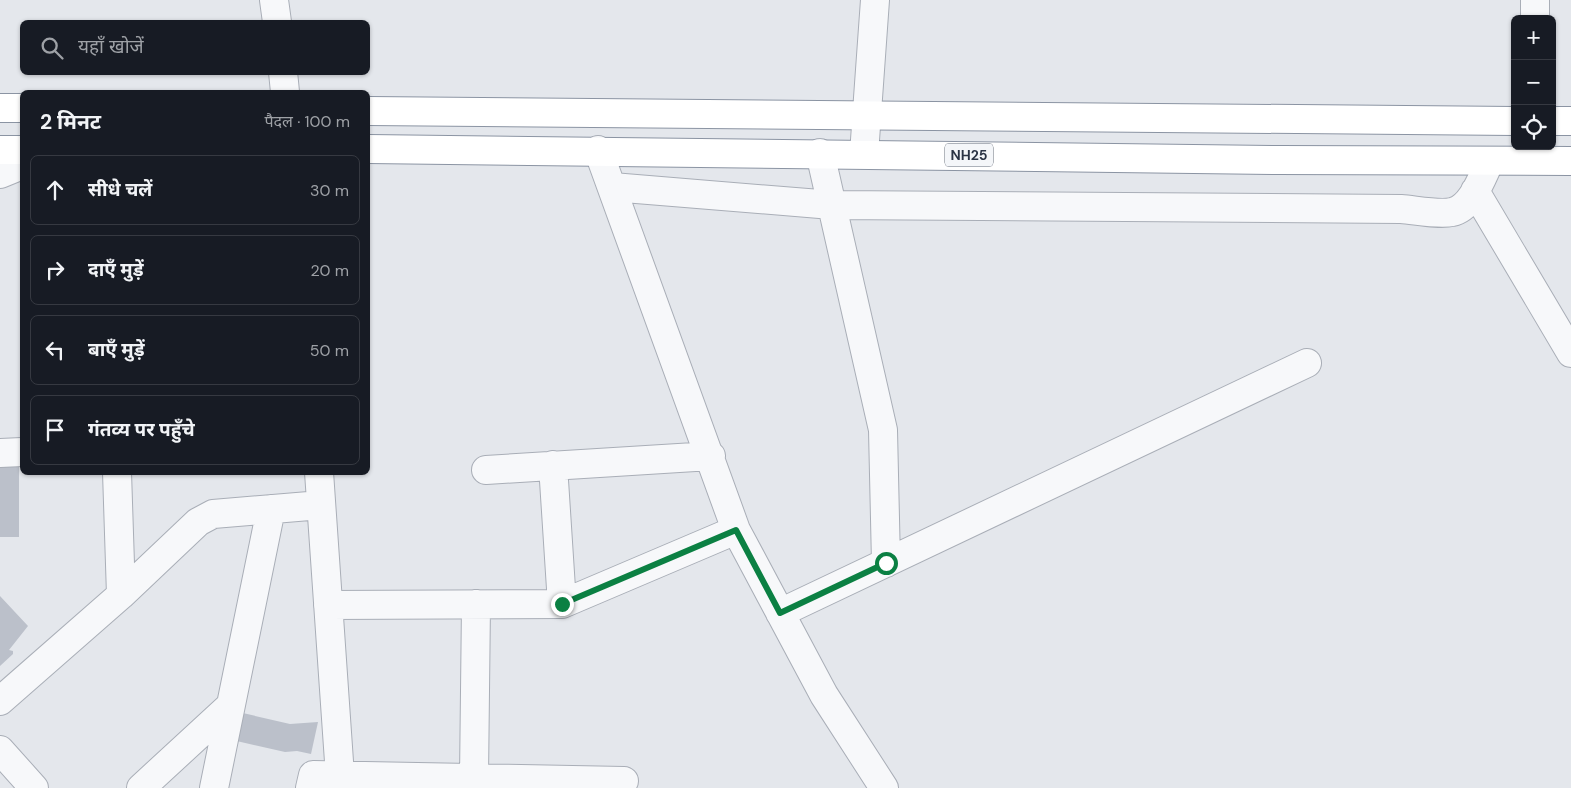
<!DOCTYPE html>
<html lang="hi">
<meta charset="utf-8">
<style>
body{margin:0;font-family:"DM Sans","Noto Sans Devanagari",sans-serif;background:#242831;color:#f1f3f6}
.controls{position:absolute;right:15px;top:15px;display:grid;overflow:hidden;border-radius:8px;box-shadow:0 1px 4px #0004}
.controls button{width:45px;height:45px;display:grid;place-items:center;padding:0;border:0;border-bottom:1px solid #363941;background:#171b24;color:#f1f3f6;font:25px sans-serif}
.stop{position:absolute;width:15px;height:15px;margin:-11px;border:4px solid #0b8043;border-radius:50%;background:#fff}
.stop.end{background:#0b8043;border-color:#fff;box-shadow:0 1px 5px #0008}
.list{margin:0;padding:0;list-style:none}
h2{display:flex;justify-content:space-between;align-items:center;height:65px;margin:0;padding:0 20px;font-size:21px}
h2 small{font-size:16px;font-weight:400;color:#9ea1a6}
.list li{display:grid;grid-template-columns:32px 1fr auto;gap:15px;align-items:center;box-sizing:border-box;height:70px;margin:0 10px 10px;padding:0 10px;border:1px solid #363941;border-radius:8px}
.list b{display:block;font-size:19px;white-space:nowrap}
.list em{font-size:16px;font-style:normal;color:#9ea1a6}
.icon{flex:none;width:28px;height:28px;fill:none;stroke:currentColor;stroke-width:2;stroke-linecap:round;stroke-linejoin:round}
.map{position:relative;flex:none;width:1571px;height:788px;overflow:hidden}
.search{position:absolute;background:#171b24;box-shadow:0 1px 4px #0004;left:20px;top:20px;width:350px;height:55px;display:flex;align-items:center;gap:12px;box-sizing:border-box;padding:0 18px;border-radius:8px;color:#9ea1a6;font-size:19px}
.panel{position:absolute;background:#171b24;box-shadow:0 1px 4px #0004;left:20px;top:90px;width:350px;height:385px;border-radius:8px}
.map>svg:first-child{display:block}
.building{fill:#bbc0ca}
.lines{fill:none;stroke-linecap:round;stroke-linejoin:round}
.minor-casing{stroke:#a9aeb7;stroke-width:30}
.highway-casing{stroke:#8b94a3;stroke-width:30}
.minor{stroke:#f7f8fa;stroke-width:28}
.highway{stroke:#fff;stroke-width:28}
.route{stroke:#0b8043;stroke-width:6}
.labels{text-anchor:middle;stroke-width:4;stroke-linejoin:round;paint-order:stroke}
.shield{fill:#f4f6f9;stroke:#676e7b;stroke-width:1}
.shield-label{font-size:14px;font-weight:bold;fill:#2b3445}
</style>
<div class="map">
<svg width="1571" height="788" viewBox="0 0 1571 788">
<rect width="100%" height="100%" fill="#e4e7ec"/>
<path class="building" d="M0,464L19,465V537H0Z
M0,596L28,626L9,650L13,651V654L0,666Z
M234,711L290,724L318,722L311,754L297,751L285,752L228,739Z"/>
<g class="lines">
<defs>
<path id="minor" d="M274,0L277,22
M1535,0V19
M283,72L285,92
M598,150L736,530L824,695L884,788
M820,153L883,430L886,563
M864,154L875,0
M0,174L22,165
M612,187L832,205L1401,209C1415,210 1439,215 1452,212C1472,208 1482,177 1490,161
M1475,191L1571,353
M0,453L22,452
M553,465L562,604
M486,470L711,456
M117,472L121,595
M319,472L340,776
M328,605L562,604L736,530
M780,613L1307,363
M0,701L121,595L198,522L213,514L321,505
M0,750L34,788
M474,778L476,604
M141,788L230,706
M214,788L271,509
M310,788L313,775L624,781"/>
<path id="highway" d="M0,108H22
M368,111L1515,121
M1552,121H1571
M368,149L1277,160L1571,161
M0,150H22"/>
</defs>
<use href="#minor" class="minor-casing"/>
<use href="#highway" class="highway-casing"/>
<use href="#minor" class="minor"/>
<use href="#highway" class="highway"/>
</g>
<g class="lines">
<path class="route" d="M562,604L736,530L780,613L886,563"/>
</g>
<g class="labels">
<rect class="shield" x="945" y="143.5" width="48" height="23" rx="4"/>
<g class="shield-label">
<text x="969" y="160">NH25</text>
</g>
</g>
</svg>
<div class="controls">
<button>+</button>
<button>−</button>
<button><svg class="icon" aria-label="locate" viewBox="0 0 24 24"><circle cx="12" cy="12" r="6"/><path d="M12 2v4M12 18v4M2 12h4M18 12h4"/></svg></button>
</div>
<div class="stop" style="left:886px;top:563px"></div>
<div class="stop end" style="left:562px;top:604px"></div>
<div class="search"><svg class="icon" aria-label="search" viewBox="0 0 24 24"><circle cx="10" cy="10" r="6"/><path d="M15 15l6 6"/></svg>यहाँ खोजें</div>
<section class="panel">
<h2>2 मिनट<small>पैदल · 100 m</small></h2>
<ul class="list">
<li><svg class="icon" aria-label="ahead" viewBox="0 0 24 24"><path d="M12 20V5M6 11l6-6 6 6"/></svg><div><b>सीधे चलें</b></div><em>30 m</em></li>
<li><svg class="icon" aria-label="right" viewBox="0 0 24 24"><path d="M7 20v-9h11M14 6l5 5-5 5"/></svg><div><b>दाएँ मुड़ें</b></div><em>20 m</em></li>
<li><svg class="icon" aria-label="left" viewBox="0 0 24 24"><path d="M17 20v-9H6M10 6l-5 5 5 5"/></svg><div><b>बाएँ मुड़ें</b></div><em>50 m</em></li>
<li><svg class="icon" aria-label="arrive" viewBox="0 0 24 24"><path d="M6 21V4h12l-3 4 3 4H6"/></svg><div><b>गंतव्य पर पहुँचे</b></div></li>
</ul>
</section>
</div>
